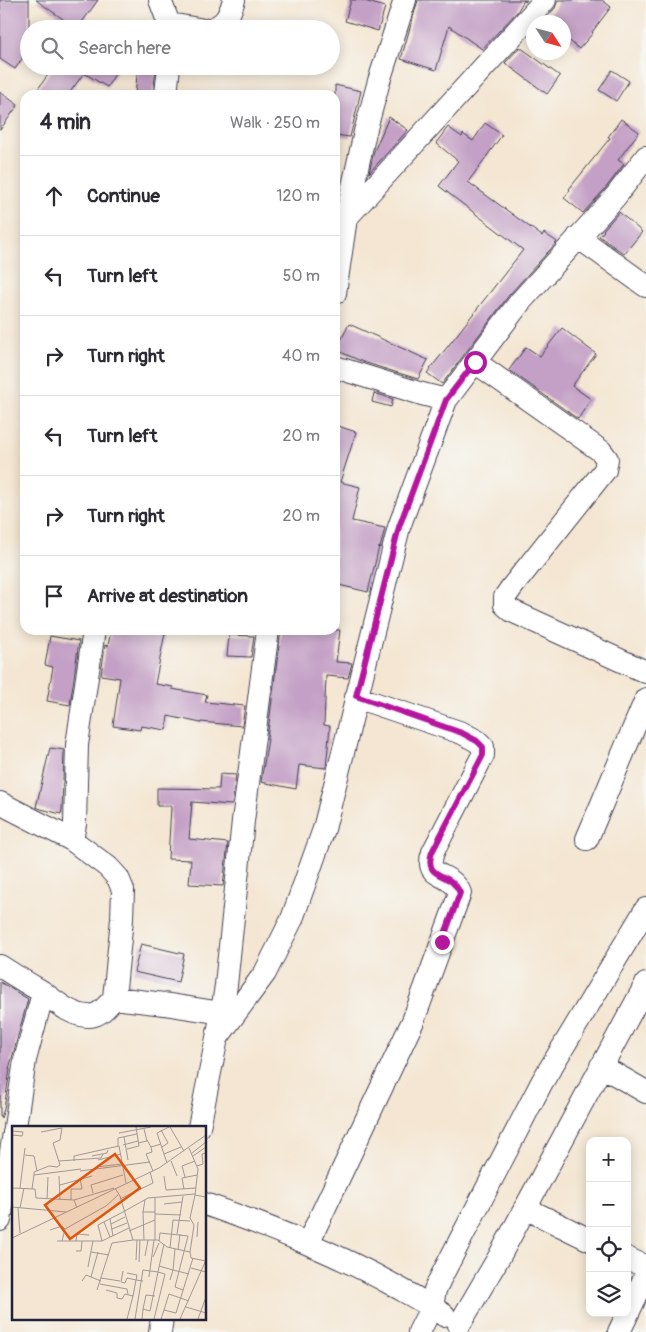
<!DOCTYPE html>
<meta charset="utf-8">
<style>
body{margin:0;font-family:Pangolin,sans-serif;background:#f7f7f7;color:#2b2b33}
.controls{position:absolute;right:15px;bottom:15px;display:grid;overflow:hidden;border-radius:10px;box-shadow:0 2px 12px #0003}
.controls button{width:45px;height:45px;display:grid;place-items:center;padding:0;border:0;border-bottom:1px solid #e1e1e2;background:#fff;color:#2b2b33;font:25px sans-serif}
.compass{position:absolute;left:526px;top:15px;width:45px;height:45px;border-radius:50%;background:#fff;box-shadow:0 2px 12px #0003;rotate:126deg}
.stop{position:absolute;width:15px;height:15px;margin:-11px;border:4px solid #b5179e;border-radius:50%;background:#fff}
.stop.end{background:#b5179e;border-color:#fff;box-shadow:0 1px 5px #0008}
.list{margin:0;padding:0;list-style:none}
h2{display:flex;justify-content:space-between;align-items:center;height:65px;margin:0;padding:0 20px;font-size:21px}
h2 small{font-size:16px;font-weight:400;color:#7c7c81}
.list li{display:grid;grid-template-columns:32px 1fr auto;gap:15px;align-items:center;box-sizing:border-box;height:80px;padding:0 20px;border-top:1px solid #e1e1e2}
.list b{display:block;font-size:19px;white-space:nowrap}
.list em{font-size:16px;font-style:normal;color:#7c7c81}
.icon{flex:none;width:28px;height:28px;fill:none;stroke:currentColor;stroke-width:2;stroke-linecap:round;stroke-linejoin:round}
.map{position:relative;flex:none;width:646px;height:1332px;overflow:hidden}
.search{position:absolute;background:#fff;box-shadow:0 2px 12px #0003;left:20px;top:20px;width:320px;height:55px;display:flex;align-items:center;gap:12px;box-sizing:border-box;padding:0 18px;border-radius:28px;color:#7c7c81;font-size:19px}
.panel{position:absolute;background:#fff;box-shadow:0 2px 12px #0003;left:20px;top:90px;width:320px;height:545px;border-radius:15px}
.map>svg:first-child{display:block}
.building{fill:#c4a0c6}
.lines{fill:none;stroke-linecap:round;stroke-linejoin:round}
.street-casing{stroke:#423f52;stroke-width:24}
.street{stroke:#fff;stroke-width:22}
.route{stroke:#b5179e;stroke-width:6}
.inset-road{fill:none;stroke:#a09896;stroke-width:1}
.view{fill:#de560e;fill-opacity:0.15;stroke:#de560e;stroke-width:2.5}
.inset-edge{fill:none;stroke:#22223b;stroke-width:2.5}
</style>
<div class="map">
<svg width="646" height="1332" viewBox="0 0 646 1332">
<rect width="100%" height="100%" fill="#f6f6f2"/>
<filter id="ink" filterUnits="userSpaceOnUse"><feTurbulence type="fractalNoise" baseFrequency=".02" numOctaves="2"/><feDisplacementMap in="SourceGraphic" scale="10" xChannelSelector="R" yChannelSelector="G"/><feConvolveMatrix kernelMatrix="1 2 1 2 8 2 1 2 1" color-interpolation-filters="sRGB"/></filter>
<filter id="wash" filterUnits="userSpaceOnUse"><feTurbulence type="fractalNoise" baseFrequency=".0096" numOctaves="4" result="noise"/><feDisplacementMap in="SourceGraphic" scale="20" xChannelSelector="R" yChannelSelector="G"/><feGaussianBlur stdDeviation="1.12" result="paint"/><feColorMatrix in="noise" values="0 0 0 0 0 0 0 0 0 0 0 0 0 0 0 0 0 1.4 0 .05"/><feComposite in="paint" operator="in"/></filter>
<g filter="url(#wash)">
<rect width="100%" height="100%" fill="#f4e6d2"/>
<g id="blocks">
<path class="building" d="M0,0H29V49L15,69L0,59Z
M36,0H98L77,29Z
M351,0H361L385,7L378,31L345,21Z
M418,0H527L525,2L524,0L517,12L482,49L449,26L436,70L401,59Z
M558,0H602L611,7L592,32L593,33L579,49L564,36V22H548L545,19L555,8Z
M520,47L560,76L547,94L505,63Z
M54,66H120L107,87L84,73L68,95H47L38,89Z
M138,66L156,67L153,95H135Z
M612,70L629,81L616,101L599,90Z
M335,85L361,91L350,137L335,135Z
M0,92L18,105L0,130Z
M389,117L408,130L369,173L374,151Z
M621,119L639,132L618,160L624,164L605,189L583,213L564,198L570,190L569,189L610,138L608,137Z
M485,123L502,135L468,182L542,236L544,233L557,242L510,294L442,384L427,373L523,250L439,186L458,161L436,143L448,127L462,137L463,134L473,141Z
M619,212L642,232L624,254L599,236L604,231L603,230Z
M349,324L428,360L418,379L363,362L336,350Z
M562,328L596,354L572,386L591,399L578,419L509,370L526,347L540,356Z
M374,393L393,399L391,407L372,402Z
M338,426L356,432L340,482L360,487L352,521L385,528L380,548L379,547L368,592L335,584V438Z
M111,630H149L165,633L155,684L173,687L172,689L207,695L205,702L245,706L242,726L201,722V723L168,716L166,730L141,726L140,730L113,726L120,678L101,675L105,645L108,646Z
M281,630H340L336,662L352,663L348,678L326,676L324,725L330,726L326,768L299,765L296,789L261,782L268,739H267Z
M229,635L254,636L251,657L227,656Z
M50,636L79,641L70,705L47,701L53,667L45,665Z
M50,748L64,750L62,809L61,814L41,809L36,807Z
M220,774L236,775L232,805L192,802L189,839L228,843L223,886L189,884L191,860L168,859L171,806H157V788L219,789Z
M141,944L184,954L178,982L134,972Z
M0,982L28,999L9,1069H10L4,1109L1,1118L0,1117Z"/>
</g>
</g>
<g filter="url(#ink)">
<use href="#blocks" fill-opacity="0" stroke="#423f52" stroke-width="1"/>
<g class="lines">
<defs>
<path id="street" d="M160,0L169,24V29
M169,24L199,29
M210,29C227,24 229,15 234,0
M166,95L169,66
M347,217L545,0
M578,237L646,286
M335,293L346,218L365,132L379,81L405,0
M475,362L601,451L607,459L605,470L512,587L505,597V605L512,611L646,672
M335,367L422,394L446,400L520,302L615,197L646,157
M94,630L77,745L75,824L72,840L108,867L118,878L123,890L122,919L114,998
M0,803L72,840
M587,839L646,699
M0,966C14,975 27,983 41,991C55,1001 71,1016 89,1016C100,1016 108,1005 114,998L164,1004L222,1013
M217,1038L265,973L292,919L324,829L399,527L446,400
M601,1066L646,1092
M15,1127L25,1060L43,993
M199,1127L222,1013L226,985L243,821L268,630
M205,1204C270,1227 334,1252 395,1286C411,1295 428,1304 444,1315
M525,1208L590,1240
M0,1220L14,1133
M308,1243L413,1021L460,893C451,870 423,881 433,852L483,755V747L477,741L462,733L356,697
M627,1258L646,1267
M459,1325L499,1257L646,984
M160,1332L162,1318
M419,1332L432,1306L435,1290L440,1279L542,1082L646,909
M619,1332L646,1275"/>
</defs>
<use href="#street" class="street-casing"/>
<use href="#street" class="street"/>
</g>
</g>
<g class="lines" filter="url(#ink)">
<path class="route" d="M442,942L460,893C451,870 423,881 432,852L483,755V747L477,741L462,733L356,696L399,527L446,400L475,362"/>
</g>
<g transform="translate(12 1126)">
<rect width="194" height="194" fill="#f4e6d2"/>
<path class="inset-road" d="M158,1L172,25M149,4L156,17L150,21M0,5L11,6L10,10L0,9M29,6L50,2L48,14L41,17L48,39L45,41M107,7L139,1M112,11L116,34M135,14L139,21L149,18M126,17L135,15L132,3M111,19L126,15M106,20V12L125,8M139,21L140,26L134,28L141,45M177,22L186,43L183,69L194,71M115,23L127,20L124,1M180,27L194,16M0,28V1M152,28L169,21M13,29L22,30L25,45M80,30L95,27L96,24M181,30L194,21M86,34L109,28M47,35L89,32L91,28M62,35V30L107,20L114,57M159,35L165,50M155,37L145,7L157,1M185,40L191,38L190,28L194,27M84,41L110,38M68,45L138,36M22,49V46L37,40L45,41M47,50L48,73M152,50L154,64L184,62M173,51L170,40L183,35M48,59L80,50M0,62L23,63L24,72L62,74L65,82M8,62L13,22M103,62L108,70L121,114H146L155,121L178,126L179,132L194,135M20,63L22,49L69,43M172,63L170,52L185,49M81,67L79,59L111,49M143,72V114M35,73L36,51M108,73L141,57L138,46M59,74V63H70L68,52M62,74L102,62M133,74L131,86H143M152,78L170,76M0,81L54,86M6,82L8,107M8,82L12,62M111,86L136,72L183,68M131,86L132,114M143,88L169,89M98,93L101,110M92,96L98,111M99,98L113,91M100,103L115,97M38,104L50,100L53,103M117,105L143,94M165,108L171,70M185,111L186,96M0,112L147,42L194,9M45,115H90L117,102M50,115L53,103L94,80L106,69M64,115L65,108L77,109M90,115L86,99L111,86M147,115L148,107L176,110L163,161L171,164M158,122L161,94L178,95M166,124L168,108M64,125H69L70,115M79,126L97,129M178,126L182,99L178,92L183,69M133,130L136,114M141,131L147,117M124,134L125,114M127,136L128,114M147,140L161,144L163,123M76,141L81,115M179,142L194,146M111,145L109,156L113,157L115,152L124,154L125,149L115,147M79,151L86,126M137,151L142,114M89,152L108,155M158,154L161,144L177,148M70,155L74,149L89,155M88,158L115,163L116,168M85,164L100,117L121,114M94,164L105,167V172L110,173L113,168L121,170L124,154L131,155M174,181L194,187M131,183L134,169L143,170M152,184L157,168L177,175M115,193L121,170M123,193L131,144L146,146M130,193L131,183L138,185L146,146M142,193L153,148L146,146L152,118M149,193L152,184L164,187L181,132M168,193L194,134M186,193L194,171"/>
<path class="view" d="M103,28L128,62L58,113L33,79Z"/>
<rect width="194" height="194" class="inset-edge"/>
</g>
</svg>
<div class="controls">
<button>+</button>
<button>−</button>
<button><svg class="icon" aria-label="locate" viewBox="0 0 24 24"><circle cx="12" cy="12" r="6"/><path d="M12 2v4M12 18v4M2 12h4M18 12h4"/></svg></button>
<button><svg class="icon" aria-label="layers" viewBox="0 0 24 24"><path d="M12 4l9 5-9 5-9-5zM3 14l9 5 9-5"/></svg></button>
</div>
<svg class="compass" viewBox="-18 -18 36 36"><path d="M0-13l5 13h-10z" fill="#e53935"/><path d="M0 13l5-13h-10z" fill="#7c7c81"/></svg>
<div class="stop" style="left:475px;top:362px"></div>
<div class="stop end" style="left:442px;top:942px"></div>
<div class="search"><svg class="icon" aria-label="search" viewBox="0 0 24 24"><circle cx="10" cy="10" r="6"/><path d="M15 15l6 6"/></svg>Search here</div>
<section class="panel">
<h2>4 min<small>Walk · 250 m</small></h2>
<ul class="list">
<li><svg class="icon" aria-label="ahead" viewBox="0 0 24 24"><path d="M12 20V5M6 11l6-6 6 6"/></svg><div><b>Continue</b></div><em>120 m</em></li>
<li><svg class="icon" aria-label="left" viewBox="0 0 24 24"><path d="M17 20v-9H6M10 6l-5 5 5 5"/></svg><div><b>Turn left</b></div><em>50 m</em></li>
<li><svg class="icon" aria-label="right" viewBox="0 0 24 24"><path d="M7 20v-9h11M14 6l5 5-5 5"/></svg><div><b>Turn right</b></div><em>40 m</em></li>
<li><svg class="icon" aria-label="left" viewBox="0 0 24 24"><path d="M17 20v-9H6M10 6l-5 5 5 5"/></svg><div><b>Turn left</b></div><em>20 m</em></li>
<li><svg class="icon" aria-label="right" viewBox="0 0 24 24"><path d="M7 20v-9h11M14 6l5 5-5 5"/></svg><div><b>Turn right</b></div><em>20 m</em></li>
<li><svg class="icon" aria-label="arrive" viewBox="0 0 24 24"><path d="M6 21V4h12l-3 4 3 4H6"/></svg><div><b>Arrive at destination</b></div></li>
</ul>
</section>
</div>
